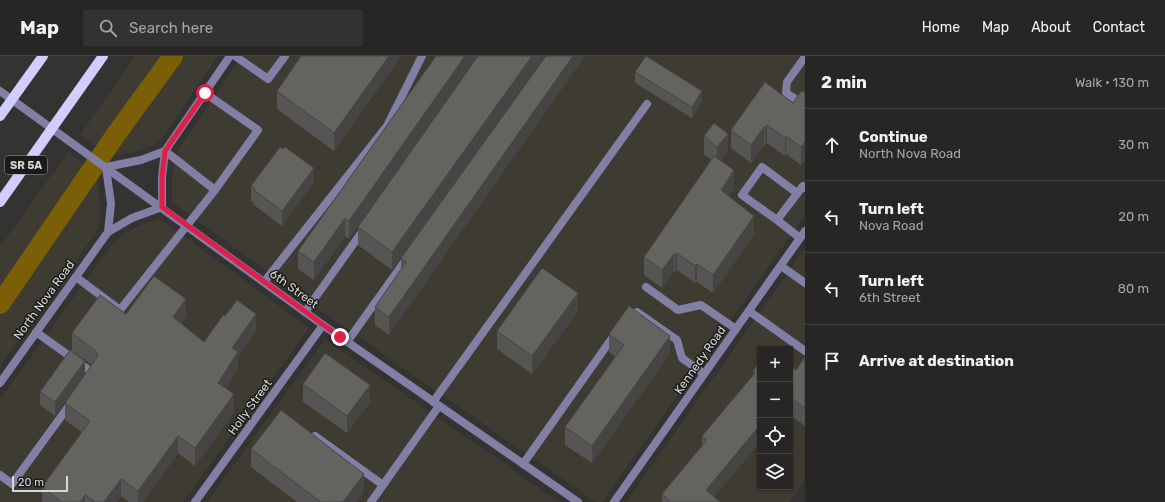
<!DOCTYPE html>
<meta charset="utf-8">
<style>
body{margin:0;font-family:Rubik,sans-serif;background:#333232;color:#f1f3f6}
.controls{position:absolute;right:12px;bottom:12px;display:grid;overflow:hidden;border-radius:0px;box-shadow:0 1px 3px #0004}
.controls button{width:36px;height:36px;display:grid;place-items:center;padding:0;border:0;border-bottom:1px solid #434342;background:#272625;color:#f1f3f6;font:20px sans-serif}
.scale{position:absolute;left:12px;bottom:10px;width:56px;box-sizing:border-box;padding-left:4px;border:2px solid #d7d6d4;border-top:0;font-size:11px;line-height:14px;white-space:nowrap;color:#d7d6d4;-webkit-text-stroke:3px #1b1b1a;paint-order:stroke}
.stop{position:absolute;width:12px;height:12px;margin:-9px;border:3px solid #e11d48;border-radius:50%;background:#fff}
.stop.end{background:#e11d48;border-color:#fff;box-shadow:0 1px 4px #0008}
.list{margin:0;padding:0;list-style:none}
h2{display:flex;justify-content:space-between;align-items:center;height:52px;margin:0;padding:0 16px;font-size:17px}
h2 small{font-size:13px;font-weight:400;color:#a4a5a7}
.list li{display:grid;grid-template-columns:26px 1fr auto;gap:12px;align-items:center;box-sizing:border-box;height:72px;padding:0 16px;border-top:1px solid #434342}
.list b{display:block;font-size:15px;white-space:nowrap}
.list p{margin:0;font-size:13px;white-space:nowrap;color:#a4a5a7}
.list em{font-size:13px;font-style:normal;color:#a4a5a7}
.icon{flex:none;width:22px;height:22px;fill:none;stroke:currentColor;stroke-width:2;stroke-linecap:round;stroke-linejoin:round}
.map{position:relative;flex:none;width:805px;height:446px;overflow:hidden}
header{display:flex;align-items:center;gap:24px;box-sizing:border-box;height:56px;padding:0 20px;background:#272625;border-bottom:1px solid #434342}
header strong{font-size:19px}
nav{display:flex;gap:22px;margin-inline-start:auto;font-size:14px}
.search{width:280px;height:36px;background:#333232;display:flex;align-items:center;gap:10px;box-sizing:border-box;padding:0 14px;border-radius:0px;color:#a4a5a7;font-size:15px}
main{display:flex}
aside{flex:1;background:#272625}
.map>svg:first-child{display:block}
.built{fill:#3e3b32;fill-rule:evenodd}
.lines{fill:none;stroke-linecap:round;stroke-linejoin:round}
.canal{stroke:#7a5f06;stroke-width:20}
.service{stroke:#817fa4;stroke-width:8}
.minor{stroke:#817fa4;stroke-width:8}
.tertiary{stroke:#817fa4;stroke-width:8}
.primary{stroke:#d1cefd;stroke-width:10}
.wall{fill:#565553}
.shaded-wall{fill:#464543}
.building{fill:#646360;stroke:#464543}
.route{stroke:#e11d48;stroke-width:5}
.labels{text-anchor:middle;stroke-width:3;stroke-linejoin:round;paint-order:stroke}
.shield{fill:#1b1b1a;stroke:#9f9e9c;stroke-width:1}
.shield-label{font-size:11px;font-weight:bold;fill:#d7d6d4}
.street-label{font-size:12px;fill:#d7d6d4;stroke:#1b1b1a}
</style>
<header>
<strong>Map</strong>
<div class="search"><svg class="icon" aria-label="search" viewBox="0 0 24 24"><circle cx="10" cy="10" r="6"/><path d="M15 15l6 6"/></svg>Search here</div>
<nav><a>Home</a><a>Map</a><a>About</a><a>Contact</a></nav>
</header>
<main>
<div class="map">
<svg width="805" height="446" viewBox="0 0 805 446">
<rect width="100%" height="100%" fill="#343331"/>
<path class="built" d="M135,0H218L160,85H157L156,88L139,95L110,100L80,79Z
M242,0H805V159L602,446H596L330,261L172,146V120L175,101L178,100L177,95Z
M68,96L96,117L101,150L99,171L95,174L96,177L0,310V191Z
M159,162L309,272L183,446H0V343L114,186H118V182L136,171Z
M805,192V424L790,446H626ZM760,293H790V431H760Z
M325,283L559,446H207Z"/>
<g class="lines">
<path class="canal" d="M0,248L117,77L173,0"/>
<path class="service" d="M235,0L268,23L285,0
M805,1L787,26L786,37L805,49
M165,95L215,134
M777,164L742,139L762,111L797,137
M800,182L777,164L803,130L805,132
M781,210L805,227
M76,221L120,254L215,134L258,74L205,37
M264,226L387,70L422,0
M646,231L678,254L701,249L736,273
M749,255L805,295
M305,256L364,173
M628,261L637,256L677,284L682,302L704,318
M36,276L93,317L90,322
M347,286L407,202
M433,346L647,48
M315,380L383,429
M523,408L615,278
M0,419L12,428L71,347
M371,446L439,350"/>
<path class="minor" d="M108,176L111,148L106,111L141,104L165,95
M0,327L108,176L132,162L162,151V121L165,95L230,0
M195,446L323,269
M614,446L805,175"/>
<path class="tertiary" d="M0,35L323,269L578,446"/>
<path class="primary" d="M0,60L43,0
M0,146L103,0"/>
</g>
<path class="wall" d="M401,0L334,95L277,53V35Z
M436,0H477L349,183L345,180L314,224L298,213V195Z
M478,0H545L392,214L358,189V171Z
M546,0L389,279L375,269V251L401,214V202Z
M635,16L702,45L692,62L635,27Z
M805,36V104L801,109L786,98L785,100L767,87L765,90L764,89L751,107L731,92V74L793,47Z
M704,80L728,95L721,105L734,132L728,140L754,178L713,237L697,226L695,227L677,214L675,217L674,215L662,232L644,219V201L711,104L704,98Z
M314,126L282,170L254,149V147L251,145V130Z
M578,255L532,318L497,293V275Z
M186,260L181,267L204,286L225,260L256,275L238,300V313L226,332L234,356L195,410L178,397L143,446H129L121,440L116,446H42V431L82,376L65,364V347L92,309L72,295V277Z
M609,278L670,298L592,407L565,389V371L615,301L609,296Z
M805,301V370L790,359V310L796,314Z
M760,305L714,441L720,446H662V438L702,389V380L753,320V315Z
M85,318L55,360L40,349V336Z
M303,328L370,346L347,377L303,346Z
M251,393L364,435L356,446H297L251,411Z"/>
<path class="shaded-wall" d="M389,0H401L334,95V77Z
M465,0H477L349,183V165Z
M532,0H545L392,214V196Z
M573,0H585L389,279V261Z
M702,35V45L692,62V51Z
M767,69V87L765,90V72Z
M764,71V89L751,107V89Z
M728,78V95L717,109V91Z
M786,80V98L785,100V82Z
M805,86V104L801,109V91Z
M314,112V126L282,170V155Z
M734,114V132L721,152V134Z
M754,160V178L713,237V219Z
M345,162V180L314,224V206Z
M677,197V214L675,217V199Z
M674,198V215L662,232V214Z
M697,208V226L695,227V210Z
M578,237V255L532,318V300Z
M186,243V260L173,278V261Z
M256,258V275L238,300V313L218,344V327L232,292Z
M670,280V298L592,407V390Z
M85,305V318L55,360V346Z
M370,329V346L347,377V360Z
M234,338V356L195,410V392Z
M760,369V387L710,446L706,434Z
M178,380V397L143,446H138V435Z
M364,418V435L356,446H343Z
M121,423V440L116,446H104Z
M85,439V446H80Z"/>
<path class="building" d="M301,0H389L334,77L277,35Z
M436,0H465L349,165L345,162L314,206L298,195Z
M478,0H532L392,196L358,171Z
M546,0H573L389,261L375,251L406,206L401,202Z
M646,0L702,35L692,51L635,16Z
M765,26L793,47L801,35L805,36V86L801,91L786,80L785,82L767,69L765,72L764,71L751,89L731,74Z
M714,67L728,78L717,91L704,80Z
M280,91L283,93L285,91L314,112L282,155L254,134L255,133L251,130Z
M714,100L734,114L721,134L754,160L713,219L697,208L695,210L677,197L675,199L674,198L662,214L644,201Z
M542,212L578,237L532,300L497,275Z
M154,220L186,243L173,261L204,286L223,259L225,260L237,244L256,258L232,292L238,296L218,327L234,338L195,392L178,380L138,435L121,423L104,446H95L85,439L80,446H62L42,431L90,365L65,347L98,300L96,295L72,277L100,239L126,258Z
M629,250L670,280L592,390L565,371L624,289L609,278Z
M70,294L85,305L55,346L40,336Z
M325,297L370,329L347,360L303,328Z
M805,301V352L790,341V310L796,314Z
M760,305V369L706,434L720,446H671L662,438L707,384L702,380L755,317L753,315Z
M281,354L364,418L343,446H321L251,393Z"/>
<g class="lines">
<path class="route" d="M205,37L165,95L162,121V151L340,281"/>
</g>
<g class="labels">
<rect class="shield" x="5" y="100" width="42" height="18" rx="3"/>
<g class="shield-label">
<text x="26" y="113">SR 5A</text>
</g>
<g class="street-label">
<text transform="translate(294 233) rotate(36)" y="4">6th Street</text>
<text transform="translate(44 244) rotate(-54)" y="4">North Nova Road</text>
<text transform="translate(700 304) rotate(-55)" y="4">Kennedy Road</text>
<text transform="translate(250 351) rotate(-54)" y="4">Holly Street</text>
</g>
</g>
</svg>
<div class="controls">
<button>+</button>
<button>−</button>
<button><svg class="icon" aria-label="locate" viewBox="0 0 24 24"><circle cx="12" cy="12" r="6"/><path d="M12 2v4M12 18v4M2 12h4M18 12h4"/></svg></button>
<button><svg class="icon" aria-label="layers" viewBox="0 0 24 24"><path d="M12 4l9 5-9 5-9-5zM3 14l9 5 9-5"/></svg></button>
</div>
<div class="scale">20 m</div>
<div class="stop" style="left:205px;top:37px"></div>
<div class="stop end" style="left:340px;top:281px"></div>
</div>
<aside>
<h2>2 min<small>Walk · 130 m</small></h2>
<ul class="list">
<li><svg class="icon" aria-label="ahead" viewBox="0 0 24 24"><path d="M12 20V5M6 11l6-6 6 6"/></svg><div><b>Continue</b><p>North Nova Road</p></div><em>30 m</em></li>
<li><svg class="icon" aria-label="left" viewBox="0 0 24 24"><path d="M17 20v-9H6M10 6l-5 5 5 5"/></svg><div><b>Turn left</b><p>Nova Road</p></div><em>20 m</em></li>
<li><svg class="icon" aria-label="left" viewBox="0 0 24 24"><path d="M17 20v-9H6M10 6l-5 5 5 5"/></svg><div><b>Turn left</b><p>6th Street</p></div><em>80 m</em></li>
<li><svg class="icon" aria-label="arrive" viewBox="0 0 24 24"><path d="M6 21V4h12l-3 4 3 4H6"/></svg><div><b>Arrive at destination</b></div></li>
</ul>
</aside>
</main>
